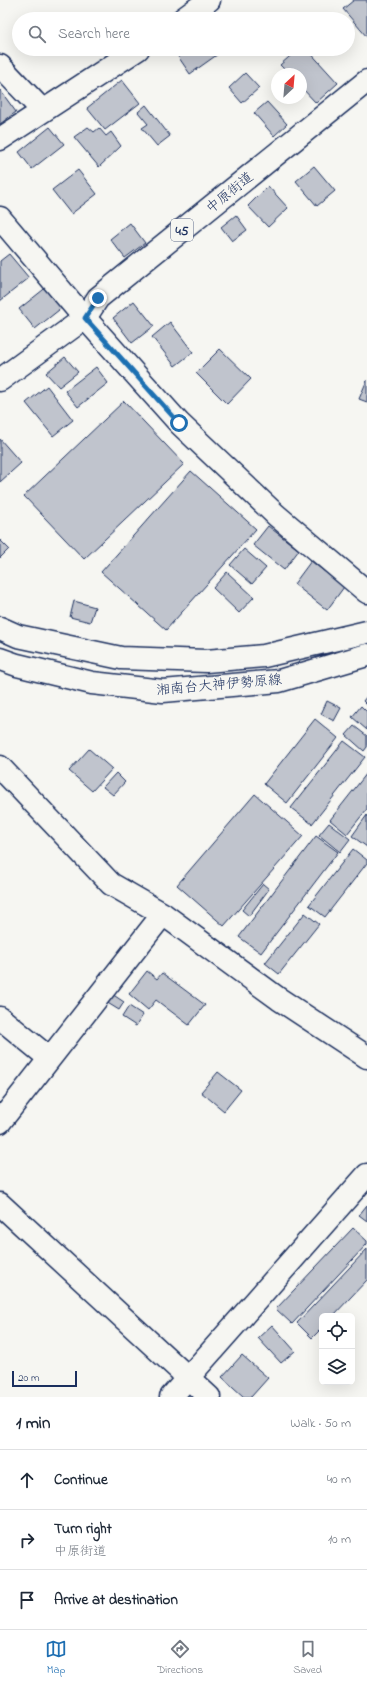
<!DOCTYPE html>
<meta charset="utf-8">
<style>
body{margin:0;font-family:"Indie Flower","Klee One",sans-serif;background:#f2f2f3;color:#1f2937}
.controls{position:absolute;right:12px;bottom:12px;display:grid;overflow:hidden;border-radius:6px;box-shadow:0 4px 16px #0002}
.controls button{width:36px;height:36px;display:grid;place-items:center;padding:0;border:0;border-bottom:1px solid #e0e1e3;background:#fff;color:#1f2937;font:20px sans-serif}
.compass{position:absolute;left:271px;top:68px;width:36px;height:36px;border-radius:50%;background:#fff;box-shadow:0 4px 16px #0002;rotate:26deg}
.scale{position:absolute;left:12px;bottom:10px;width:65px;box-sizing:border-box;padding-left:4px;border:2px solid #1b2f5e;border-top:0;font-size:11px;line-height:14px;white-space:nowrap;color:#1b2f5e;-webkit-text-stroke:3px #f6f6f2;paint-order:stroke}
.stop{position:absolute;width:12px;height:12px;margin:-9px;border:3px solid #1f6fb2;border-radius:50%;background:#fff}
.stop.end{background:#1f6fb2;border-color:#fff;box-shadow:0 1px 4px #0008}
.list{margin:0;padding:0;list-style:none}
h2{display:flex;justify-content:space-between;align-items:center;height:52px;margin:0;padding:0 16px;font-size:17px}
h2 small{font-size:13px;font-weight:400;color:#747a83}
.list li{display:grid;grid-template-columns:26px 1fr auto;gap:12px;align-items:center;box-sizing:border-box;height:60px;padding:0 16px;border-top:1px solid #e0e1e3}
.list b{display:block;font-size:15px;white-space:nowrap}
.list p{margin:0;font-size:13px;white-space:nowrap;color:#747a83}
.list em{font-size:13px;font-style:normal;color:#747a83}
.icon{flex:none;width:22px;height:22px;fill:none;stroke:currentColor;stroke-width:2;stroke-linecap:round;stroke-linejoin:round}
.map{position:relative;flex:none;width:367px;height:1397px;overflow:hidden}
.search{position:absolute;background:#fff;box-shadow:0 4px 16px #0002;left:12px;right:12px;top:12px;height:44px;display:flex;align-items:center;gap:10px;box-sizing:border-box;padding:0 14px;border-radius:22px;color:#747a83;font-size:15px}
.sheet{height:232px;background:#fff}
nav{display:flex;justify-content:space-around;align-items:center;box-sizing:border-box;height:56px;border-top:1px solid #e0e1e3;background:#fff;font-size:11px;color:#747a83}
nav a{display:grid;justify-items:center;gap:2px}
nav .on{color:#1f6fb2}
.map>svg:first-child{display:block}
.building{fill:#c0c4cd;stroke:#1b2f5e}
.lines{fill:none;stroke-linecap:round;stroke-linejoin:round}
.minor-casing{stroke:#1b2f5e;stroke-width:25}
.tertiary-casing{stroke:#1b2f5e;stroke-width:25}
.primary-casing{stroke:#1b2f5e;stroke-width:25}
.minor{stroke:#f6f6f2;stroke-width:22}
.tertiary{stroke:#f6f6f2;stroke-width:22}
.primary{stroke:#f6f6f2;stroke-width:22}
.route{stroke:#1f6fb2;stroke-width:5}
.labels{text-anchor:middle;stroke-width:3;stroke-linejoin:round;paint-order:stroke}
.shield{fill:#f6f6f2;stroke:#5d6b8a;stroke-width:1}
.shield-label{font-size:13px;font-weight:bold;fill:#1b2f5e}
.street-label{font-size:14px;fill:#1b2f5e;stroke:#f6f6f2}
</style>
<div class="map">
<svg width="367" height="1397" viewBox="0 0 367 1397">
<rect width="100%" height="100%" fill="#f6f6f2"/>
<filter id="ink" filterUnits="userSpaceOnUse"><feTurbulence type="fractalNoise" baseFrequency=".025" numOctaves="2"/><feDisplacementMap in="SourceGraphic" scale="8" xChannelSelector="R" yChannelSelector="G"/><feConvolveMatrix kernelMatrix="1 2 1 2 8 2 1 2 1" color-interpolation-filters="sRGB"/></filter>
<g filter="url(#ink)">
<path class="building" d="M354,0H367V37L343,9Z
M173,49H218L221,52L190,74Z
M298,49H307L338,83L316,103L301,87V74H289L280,65Z
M245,73L259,88L242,103L229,88Z
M122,80L140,103L105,130L87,108Z
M0,90L16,112L0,124Z
M267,102L287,124L274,136L254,113Z
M146,105L170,136L157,146L142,128L148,124L138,112Z
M50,127L64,144L32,169L19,152Z
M88,127L94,132L99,128L106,136L111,132L121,146L99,167L74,137Z
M314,166L335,191L317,206L296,181Z
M78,170L97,194L71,214L52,190Z
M268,186L288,208L268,227L248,206Z
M236,215L247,230L232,241L221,227Z
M130,223L145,243L125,258L110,239Z
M9,254L29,278L0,301V261Z
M48,286L64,306L35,329L19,309Z
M134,301L154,326L132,343L113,318Z
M170,322L193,352L175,366L152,337Z
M220,349L251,379L227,404L196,373Z
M65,357L78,372L59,387L46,373Z
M96,367L108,383L78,407L65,391Z
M367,380V402L359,399Z
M47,386L73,420L53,436L26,403Z
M124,401L184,464L84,559L24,496Z
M0,439L21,463L0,482Z
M191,471L256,529L166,630L101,572Z
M268,526L299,550L284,570L253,545Z
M0,540L9,549L0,558Z
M244,549L266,568L252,584L230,565Z
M311,561L344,587L327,610L294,584Z
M227,572L254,597L239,613L213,588Z
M74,601L95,607L90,622L70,617Z
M367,696V705L363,701Z
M327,701L341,708L334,721L321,714Z
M361,706L367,712V730L352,717Z
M315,719L338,738L287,803L264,784Z
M354,726L367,736V747L364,751L346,735Z
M344,741L365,757L312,824L291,808Z
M89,749L112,769L92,791L69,771Z
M116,773L125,782L113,795L103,787Z
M367,773V809L347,834L330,820Z
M255,794L303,836L224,926L177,885Z
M367,815V847L352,836Z
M329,823L350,839L340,852L319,835Z
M316,836L338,852L261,953L239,937Z
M353,849L367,860V863L325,917L309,905Z
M263,884L269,889L249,916L242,910Z
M305,913L319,924L279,974L265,963Z
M147,971L157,979L162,973L205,1005L189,1025L156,1000L148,1010L129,994Z
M112,994L124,1002L119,1010L106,1002Z
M129,1006L143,1015L136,1026L122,1017Z
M218,1072L241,1090L224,1111L201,1092Z
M367,1205V1221L359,1215Z
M353,1228L367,1241V1244L292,1324L276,1309Z
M367,1249V1280L333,1316H322V1328L312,1338L297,1323Z
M272,1325L295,1351L281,1363L258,1338Z
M242,1355L268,1378L251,1397H244L222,1377Z"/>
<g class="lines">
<defs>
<path id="minor" d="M183,19L209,0
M0,66L43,111
M0,139L138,49
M0,218L76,308L179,423L276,515L367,592
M0,767L111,884L163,914L279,999L367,1057
M0,1018L49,1058
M0,1122L163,914
M0,1204L209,1397
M171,1397L367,1175"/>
<path id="tertiary" d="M0,628L18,636L121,658L206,661L264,656L367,632
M0,659L17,665L92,683L163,691L279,681L367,655"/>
<path id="primary" d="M0,380L85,318L98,298L367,81"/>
</defs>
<use href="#minor" class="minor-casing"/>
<use href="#tertiary" class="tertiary-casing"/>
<use href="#primary" class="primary-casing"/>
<use href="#minor" class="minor"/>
<use href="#tertiary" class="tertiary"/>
<use href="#primary" class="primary"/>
</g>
</g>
<g class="lines" filter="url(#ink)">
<path class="route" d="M98,298L85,318L179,423"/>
</g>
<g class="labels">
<rect class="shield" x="171" y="219" width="22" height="22" rx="3"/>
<g class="shield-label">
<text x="182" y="235">45</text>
</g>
<g class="street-label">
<text transform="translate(229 192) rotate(-39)" y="5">中原街道</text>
<text transform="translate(219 684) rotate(-5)" y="5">湘南台大神伊勢原線</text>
</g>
</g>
</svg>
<div class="controls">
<button><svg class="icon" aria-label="locate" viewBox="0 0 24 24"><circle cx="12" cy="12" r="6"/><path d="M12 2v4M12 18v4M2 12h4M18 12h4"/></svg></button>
<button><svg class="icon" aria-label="layers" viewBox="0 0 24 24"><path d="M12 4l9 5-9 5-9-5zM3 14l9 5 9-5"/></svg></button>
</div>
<svg class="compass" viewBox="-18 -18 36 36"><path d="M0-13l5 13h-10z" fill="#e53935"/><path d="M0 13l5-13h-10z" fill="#747a83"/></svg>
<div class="scale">20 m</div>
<div class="stop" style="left:179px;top:423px"></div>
<div class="stop end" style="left:98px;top:298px"></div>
<div class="search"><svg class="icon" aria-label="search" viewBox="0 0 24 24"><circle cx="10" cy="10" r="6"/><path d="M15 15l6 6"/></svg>Search here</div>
</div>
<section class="sheet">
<h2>1 min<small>Walk · 50 m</small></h2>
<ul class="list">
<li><svg class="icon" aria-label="ahead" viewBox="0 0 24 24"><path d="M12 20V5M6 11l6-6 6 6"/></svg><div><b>Continue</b></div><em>40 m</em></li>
<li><svg class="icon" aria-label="right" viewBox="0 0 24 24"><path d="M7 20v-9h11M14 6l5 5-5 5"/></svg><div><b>Turn right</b><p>中原街道</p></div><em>10 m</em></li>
<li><svg class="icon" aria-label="arrive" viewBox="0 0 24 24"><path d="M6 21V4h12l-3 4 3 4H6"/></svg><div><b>Arrive at destination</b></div></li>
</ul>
</section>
<nav>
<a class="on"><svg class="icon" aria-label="map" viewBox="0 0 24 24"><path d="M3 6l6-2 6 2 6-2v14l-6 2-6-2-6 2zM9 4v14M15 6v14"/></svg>Map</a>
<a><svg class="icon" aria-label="directions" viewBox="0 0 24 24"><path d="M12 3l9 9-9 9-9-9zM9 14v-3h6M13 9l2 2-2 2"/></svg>Directions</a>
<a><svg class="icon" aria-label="saved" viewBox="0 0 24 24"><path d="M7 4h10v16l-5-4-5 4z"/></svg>Saved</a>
</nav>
